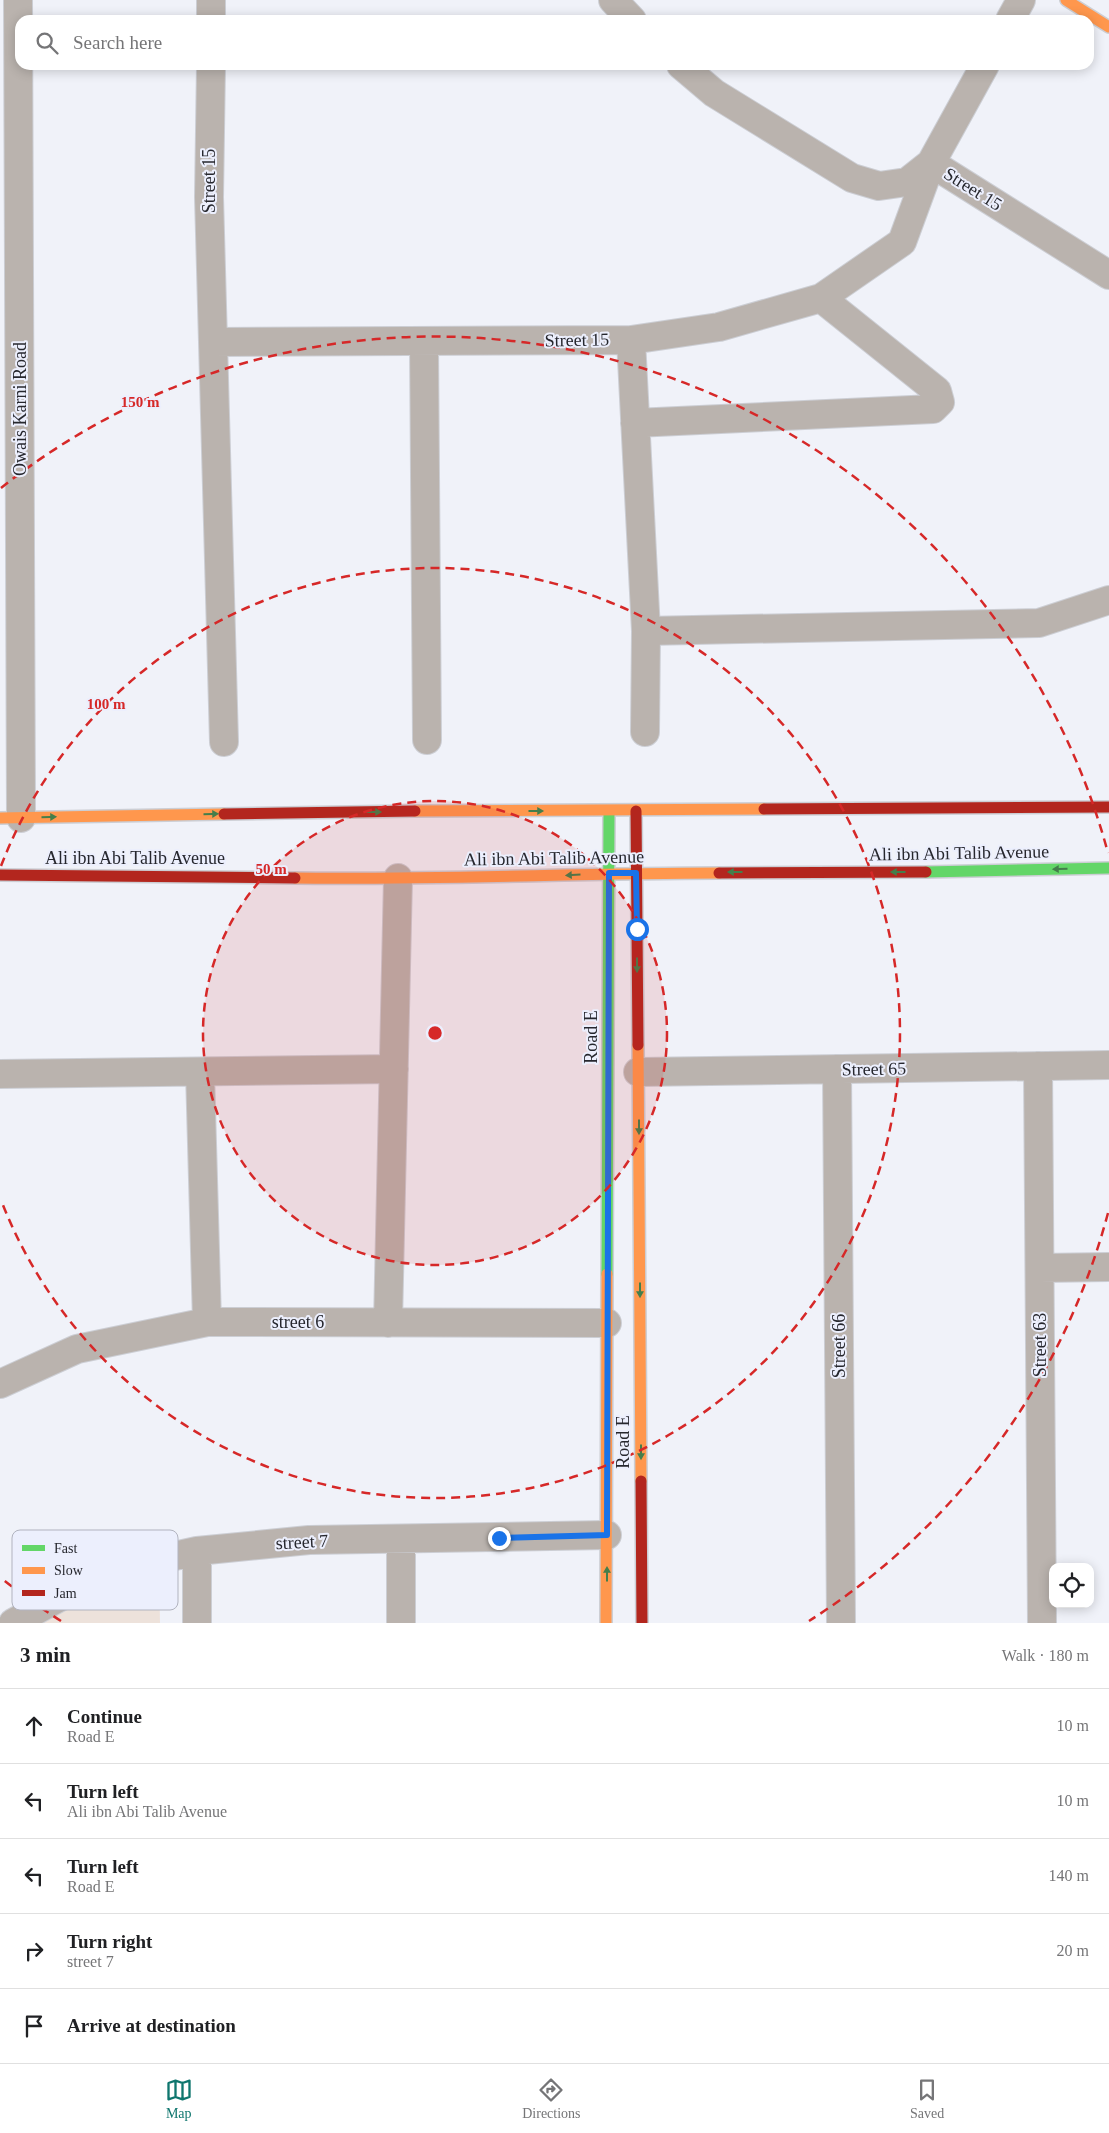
<!DOCTYPE html>
<meta charset="utf-8">
<style>
body{margin:0;font-family:Georgia,serif;background:#f2f2f2;color:#202124}
.controls{position:absolute;right:15px;bottom:15px;display:grid;overflow:hidden;border-radius:10px;box-shadow:0 2px 12px #0003}
.controls button{width:45px;height:45px;display:grid;place-items:center;padding:0;border:0;border-bottom:1px solid #e0e0e0;background:#fff;color:#202124;font:25px sans-serif}
.stop{position:absolute;width:15px;height:15px;margin:-11px;border:4px solid #1a73e8;border-radius:50%;background:#fff}
.stop.end{background:#1a73e8;border-color:#fff;box-shadow:0 1px 5px #0008}
.list{margin:0;padding:0;list-style:none}
h2{display:flex;justify-content:space-between;align-items:center;height:65px;margin:0;padding:0 20px;font-size:21px}
h2 small{font-size:16px;font-weight:400;color:#757577}
.list li{display:grid;grid-template-columns:32px 1fr auto;gap:15px;align-items:center;box-sizing:border-box;height:75px;padding:0 20px;border-top:1px solid #e0e0e0}
.list b{display:block;font-size:19px;white-space:nowrap}
.list p{margin:0;font-size:16px;white-space:nowrap;color:#757577}
.list em{font-size:16px;font-style:normal;color:#757577}
.icon{flex:none;width:28px;height:28px;fill:none;stroke:currentColor;stroke-width:2;stroke-linecap:round;stroke-linejoin:round}
.map{position:relative;flex:none;width:1109px;height:1623px;overflow:hidden}
.search{position:absolute;background:#fff;box-shadow:0 2px 12px #0003;left:15px;right:15px;top:15px;height:55px;display:flex;align-items:center;gap:12px;box-sizing:border-box;padding:0 18px;border-radius:15px;color:#757577;font-size:19px}
.sheet{height:440px;background:#fff}
nav{display:flex;justify-content:space-around;align-items:center;box-sizing:border-box;height:70px;border-top:1px solid #e0e0e0;background:#fff;font-size:14px;color:#757577}
nav a{display:grid;justify-items:center;gap:2px}
nav .on{color:#0f766e}
.map>svg:first-child{display:block}
.green{fill:#ede2db}
.lines{fill:none;stroke-linecap:round;stroke-linejoin:round}
.street-casing{stroke:#ccced4;stroke-width:30}
.fast-casing{stroke:#ccced4;stroke-width:14}
.slow-casing{stroke:#ccced4;stroke-width:14}
.jam-casing{stroke:#ccced4;stroke-width:14}
.street{stroke:#bab3ae;stroke-width:28}
.fast{stroke:#63d668;stroke-width:11}
.slow{stroke:#ff974d;stroke-width:11}
.jam{stroke:#b3261e;stroke-width:11}
.oneway{fill:#447e4b}
.route{stroke:#1a73e8;stroke-width:6}
.ring{fill:none;stroke:#d62828;stroke-width:2.5;stroke-dasharray:9 6}
.labels{text-anchor:middle;stroke-width:4;stroke-linejoin:round;paint-order:stroke}
.street-label{font-size:18px;fill:#26272e;stroke:#eceffd}
.key{fill:#eceffd;stroke:#b1b3bf;stroke-width:1}
.key-label{font-size:14px;fill:#26272e}
.centre{fill:#d62828;stroke:#eceffd;stroke-width:2.5}
.ring-label{font-size:15px;text-anchor:middle;font-weight:bold;fill:#d62828;stroke:#eceffd;stroke-width:4;stroke-linejoin:round;paint-order:stroke}
</style>
<div class="map">
<svg width="1109" height="1623" viewBox="0 0 1109 1623">
<rect width="100%" height="100%" fill="#f0f2f9"/>
<path class="green" d="M159,1570L160,1623H27L88,1592Z"/>
<g class="lines">
<defs>
<path id="street" d="M18,0L21,818
M211,0V20
M613,0L632,20
M1010,20L1021,0
M211,65L209,197L213,342L631,340L719,327L821,298L902,242L931,163L1109,275
M681,65L714,93L766,125L852,178L879,186L907,182L931,163L985,65
M631,340L646,631L645,732
M213,342L224,742
M424,342L427,740
M635,423L933,409L940,402L937,391L821,298
M646,631L1039,623L1109,600
M1038,1066L1042,1623
M837,1069L841,1623
M200,1072L207,1322
M638,1072L1109,1065
M0,1074L394,1069
M1040,1268L1109,1267
M388,1323L398,878
M0,1384L77,1349L207,1322L607,1323
M401,1539V1623
M197,1551V1623
M13,1623L107,1571L197,1551L309,1540L607,1535"/>
<path id="fast" d="M926,872L1109,868
M607,1274L609,811"/>
<path id="slow" d="M1066,0L1109,27
M415,811L764,809
M0,818L224,814
M295,878C437,880 578,873 719,873
M638,1045L641,1481
M606,1623L607,1274"/>
<path id="jam" d="M764,809L1109,807
M636,811L638,1045
M224,814L415,811
M719,873L926,872
M0,875L295,878
M641,1481L642,1623"/>
</defs>
<use href="#street" class="street-casing"/>
<use href="#fast" class="fast-casing"/>
<use href="#slow" class="slow-casing"/>
<use href="#jam" class="jam-casing"/>
<use href="#street" class="street"/>
<use href="#fast" class="fast"/>
<use href="#slow" class="slow"/>
<use href="#jam" class="jam"/>
</g>
<defs><path id="oneway-solid" d="M-6-.8H1V-3.2L6.5 0L1 3.2V.8H-6Z" transform="scale(1.25)"/></defs>
<g class="oneway">
<use href="#oneway-solid" transform="translate(536 811)"/>
<use href="#oneway-solid" transform="translate(374 812)"/>
<use href="#oneway-solid" transform="translate(211 814) rotate(-1)"/>
<use href="#oneway-solid" transform="translate(49 817) rotate(-1)"/>
<use href="#oneway-solid" transform="translate(1060 869) rotate(179)"/>
<use href="#oneway-solid" transform="translate(735 872) rotate(180)"/>
<use href="#oneway-solid" transform="translate(898 872) rotate(180)"/>
<use href="#oneway-solid" transform="translate(573 875) rotate(177)"/>
<use href="#oneway-solid" transform="translate(637 965) rotate(90)"/>
<use href="#oneway-solid" transform="translate(639 1127) rotate(90)"/>
<use href="#oneway-solid" transform="translate(640 1290) rotate(90)"/>
<use href="#oneway-solid" transform="translate(641 1452) rotate(90)"/>
<use href="#oneway-solid" transform="translate(607 1574) rotate(-90)"/>
</g>
<g class="lines">
<path class="route" d="M499,1538L607,1535L609,873H636L637,929"/>
</g>
<circle cx="435" cy="1033" r="232" fill="#d62828" fill-opacity=".12"/>
<g class="ring">
<circle cx="435" cy="1033" r="232"/>
<path d="M1 866A465 465 0 1 1 1 1200"/>
<path d="M1108 1213A697 697 0 0 1 809 1621M61 1621A697 697 0 0 1 1 1578M1 488A697 697 0 0 1 1108 853"/>
</g>
<g class="labels">
<g class="street-label">
<text transform="translate(209 181) rotate(-90)" y="6">Street 15</text>
<text transform="translate(973 189) rotate(32)" y="6">Street 15</text>
<text transform="translate(577 340) rotate(-1)" y="6">Street 15</text>
<text transform="translate(20 409) rotate(-90)" y="6">Owais Karni Road</text>
<text transform="translate(959 853) rotate(-1)" y="6">Ali ibn Abi Talib Avenue</text>
<text x="135" y="864">Ali ibn Abi Talib Avenue</text>
<text transform="translate(554 858) rotate(-1)" y="6">Ali ibn Abi Talib Avenue</text>
<text transform="translate(591 1037) rotate(-90)" y="6">Road E</text>
<text transform="translate(874 1069) rotate(-1)" y="6">Street 65</text>
<text x="298" y="1328">street 6</text>
<text transform="translate(1040 1345) rotate(-90)" y="6">Street 63</text>
<text transform="translate(839 1346) rotate(-90)" y="6">Street 66</text>
<text transform="translate(623 1442) rotate(-90)" y="6">Road E</text>
<text transform="translate(302 1542) rotate(-3)" y="6">street 7</text>
</g>
</g>
<rect x="12" y="1530" width="166" height="80" rx="8" class="key"/>
<rect x="22" y="1545" width="23" height="6" fill="#63d668"/>
<rect x="22" y="1567" width="23" height="7" fill="#ff974d"/>
<rect x="22" y="1590" width="23" height="6" fill="#b3261e"/>
<g class="key-label">
<text x="54" y="1553">Fast</text>
<text x="54" y="1575">Slow</text>
<text x="54" y="1598">Jam</text>
</g>
<circle cx="435" cy="1033" r="8" class="centre"/>
<g class="ring-label">
<text x="140" y="407">150 m</text>
<text x="106" y="709">100 m</text>
<text x="271" y="874">50 m</text>
</g>
</svg>
<div class="controls">
<button><svg class="icon" aria-label="locate" viewBox="0 0 24 24"><circle cx="12" cy="12" r="6"/><path d="M12 2v4M12 18v4M2 12h4M18 12h4"/></svg></button>
</div>
<div class="stop" style="left:637px;top:929px"></div>
<div class="stop end" style="left:499px;top:1538px"></div>
<div class="search"><svg class="icon" aria-label="search" viewBox="0 0 24 24"><circle cx="10" cy="10" r="6"/><path d="M15 15l6 6"/></svg>Search here</div>
</div>
<section class="sheet">
<h2>3 min<small>Walk · 180 m</small></h2>
<ul class="list">
<li><svg class="icon" aria-label="ahead" viewBox="0 0 24 24"><path d="M12 20V5M6 11l6-6 6 6"/></svg><div><b>Continue</b><p>Road E</p></div><em>10 m</em></li>
<li><svg class="icon" aria-label="left" viewBox="0 0 24 24"><path d="M17 20v-9H6M10 6l-5 5 5 5"/></svg><div><b>Turn left</b><p>Ali ibn Abi Talib Avenue</p></div><em>10 m</em></li>
<li><svg class="icon" aria-label="left" viewBox="0 0 24 24"><path d="M17 20v-9H6M10 6l-5 5 5 5"/></svg><div><b>Turn left</b><p>Road E</p></div><em>140 m</em></li>
<li><svg class="icon" aria-label="right" viewBox="0 0 24 24"><path d="M7 20v-9h11M14 6l5 5-5 5"/></svg><div><b>Turn right</b><p>street 7</p></div><em>20 m</em></li>
<li><svg class="icon" aria-label="arrive" viewBox="0 0 24 24"><path d="M6 21V4h12l-3 4 3 4H6"/></svg><div><b>Arrive at destination</b></div></li>
</ul>
</section>
<nav>
<a class="on"><svg class="icon" aria-label="map" viewBox="0 0 24 24"><path d="M3 6l6-2 6 2 6-2v14l-6 2-6-2-6 2zM9 4v14M15 6v14"/></svg>Map</a>
<a><svg class="icon" aria-label="directions" viewBox="0 0 24 24"><path d="M12 3l9 9-9 9-9-9zM9 14v-3h6M13 9l2 2-2 2"/></svg>Directions</a>
<a><svg class="icon" aria-label="saved" viewBox="0 0 24 24"><path d="M7 4h10v16l-5-4-5 4z"/></svg>Saved</a>
</nav>
